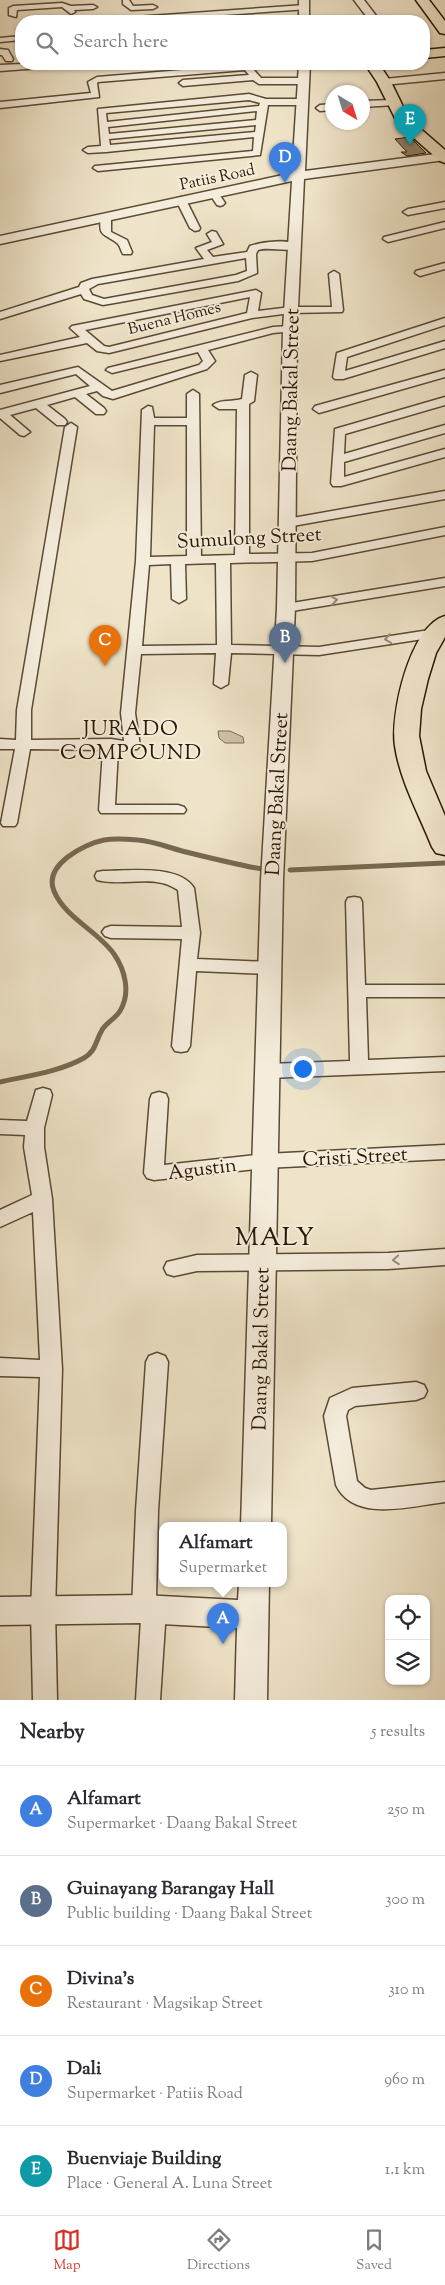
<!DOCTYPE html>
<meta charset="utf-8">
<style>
body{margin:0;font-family:"Sorts Mill Goudy",serif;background:#f7f7f7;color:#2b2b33}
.controls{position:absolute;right:15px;bottom:15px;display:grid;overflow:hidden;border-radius:10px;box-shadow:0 1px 4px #0004}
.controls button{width:45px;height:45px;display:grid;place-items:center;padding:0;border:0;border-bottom:1px solid #e1e1e2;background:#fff;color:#2b2b33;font:25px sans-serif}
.compass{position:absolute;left:325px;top:85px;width:45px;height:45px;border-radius:50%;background:#fff;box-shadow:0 1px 4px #0004;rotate:142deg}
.you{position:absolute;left:302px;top:1068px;width:18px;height:18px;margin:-12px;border:4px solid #fff;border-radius:50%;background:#1a73e8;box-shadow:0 0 0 8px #1a73e833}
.badge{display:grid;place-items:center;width:32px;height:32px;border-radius:50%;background:#d93025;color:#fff;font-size:16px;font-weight:700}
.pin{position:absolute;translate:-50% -41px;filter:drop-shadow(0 1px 2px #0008)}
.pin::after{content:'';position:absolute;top:26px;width:18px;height:15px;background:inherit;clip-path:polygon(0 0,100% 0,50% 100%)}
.popup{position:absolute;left:159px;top:1522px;width:128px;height:65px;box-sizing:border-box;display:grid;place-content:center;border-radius:10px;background:#fff;filter:drop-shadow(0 1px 4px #0005);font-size:16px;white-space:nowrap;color:#7c7c81}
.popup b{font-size:19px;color:#2b2b33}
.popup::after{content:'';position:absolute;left:50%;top:100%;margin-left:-10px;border:10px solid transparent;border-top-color:#fff}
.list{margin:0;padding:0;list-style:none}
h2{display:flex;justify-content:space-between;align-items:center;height:65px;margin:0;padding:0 20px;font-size:21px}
h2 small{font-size:16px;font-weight:400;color:#7c7c81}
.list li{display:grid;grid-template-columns:32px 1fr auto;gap:15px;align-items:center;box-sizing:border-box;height:90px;padding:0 20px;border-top:1px solid #e1e1e2}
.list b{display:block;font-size:19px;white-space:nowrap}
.list p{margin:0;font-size:16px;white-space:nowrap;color:#7c7c81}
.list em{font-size:16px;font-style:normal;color:#7c7c81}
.icon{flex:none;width:28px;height:28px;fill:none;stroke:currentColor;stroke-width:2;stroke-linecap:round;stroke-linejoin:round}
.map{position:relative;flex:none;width:445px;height:1700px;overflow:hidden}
.search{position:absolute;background:#fff;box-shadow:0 1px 4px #0004;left:15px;right:15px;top:15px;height:55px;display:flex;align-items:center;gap:12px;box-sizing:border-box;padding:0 18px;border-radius:20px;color:#7c7c81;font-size:19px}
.sheet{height:515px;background:#fff}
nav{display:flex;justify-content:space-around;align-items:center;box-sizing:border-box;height:70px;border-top:1px solid #e1e1e2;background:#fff;font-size:14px;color:#7c7c81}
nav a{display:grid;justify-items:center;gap:2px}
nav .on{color:#d93025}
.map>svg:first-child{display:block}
.green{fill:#cec1a7;stroke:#7c6c55}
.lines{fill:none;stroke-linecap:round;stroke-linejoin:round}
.stream{stroke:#786852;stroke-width:5}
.building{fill:#90826a;stroke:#2a1703}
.minor-casing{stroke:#5b4a34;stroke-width:3}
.tertiary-casing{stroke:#5b4a34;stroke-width:3}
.primary-casing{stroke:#2a1703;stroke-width:3}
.minor{fill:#f5eddc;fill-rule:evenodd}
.tertiary{fill:#f5eddc;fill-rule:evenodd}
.primary{fill:#efe4c9;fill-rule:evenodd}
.oneway{stroke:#9a8d7a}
.labels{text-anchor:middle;stroke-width:4;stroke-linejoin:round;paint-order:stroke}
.far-street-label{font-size:16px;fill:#2a1703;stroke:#f5eddc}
.street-label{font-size:20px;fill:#2a1703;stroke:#f5eddc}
.neighbourhood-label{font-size:21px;letter-spacing:1px;fill:#2a1703;stroke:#f5eddc}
.near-quarter-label{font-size:26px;letter-spacing:1px;fill:#2a1703;stroke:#f5eddc}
</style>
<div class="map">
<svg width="445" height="1700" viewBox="0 0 445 1700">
<rect width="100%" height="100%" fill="#efe4c9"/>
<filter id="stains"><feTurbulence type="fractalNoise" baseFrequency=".004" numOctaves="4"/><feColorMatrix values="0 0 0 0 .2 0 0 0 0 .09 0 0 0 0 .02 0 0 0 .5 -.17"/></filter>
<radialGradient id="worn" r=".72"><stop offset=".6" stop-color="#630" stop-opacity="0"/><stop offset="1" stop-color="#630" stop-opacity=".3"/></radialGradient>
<path class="green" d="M218,731H230L243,737L244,743H225L219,738Z"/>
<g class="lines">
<path class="stream" d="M290,870L445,863
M0,1082C27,1076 59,1072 84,1058C96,1051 95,1042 102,1030C106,1023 115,1019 120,1011C131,993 125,970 114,954C98,931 65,918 54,891C43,865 84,844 104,840C115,838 127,839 138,840C153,841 167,847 182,851C210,858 238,865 267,870"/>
</g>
<path class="building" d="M410,137L426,153L407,156L401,152H407L395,139Z"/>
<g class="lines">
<defs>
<path id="minor" d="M123,0H129L133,6L153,5L157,7L153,9L131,10L123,4Z
M62,3L71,6L93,5L97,7L93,9L74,10L75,12L71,14L62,7L17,10L16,17L9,15V8L13,6Z
M305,5H308V9L137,21L117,20L121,18Z
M21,36V40L0,42V38Z
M0,49L8,50L13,59L12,61H6L2,55H0Z
M22,64H57L53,67L0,71V65Z
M255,64H286L282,67L253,69L261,78H302L306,81L302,84H259L253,80L183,86L179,83L183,80L249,75L245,70L98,82L97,83L99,97L0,108V102L91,93L88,82L97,77Z
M445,73V79L384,85L380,82L384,79Z
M249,94L266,99H301L305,102L301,105H268L260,155L98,171L93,168L95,166L253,151L254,137L106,152L88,153L83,150L88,147L101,146L98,109ZM249,100L260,103L259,106L107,122L106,113ZM257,111L256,120L109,134L108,127ZM256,125L255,132L110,145L109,139Z
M393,100L397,103L396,105L362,107V101Z
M332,104V110L320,111L316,108L320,105Z
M214,190L217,191L225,203L223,205L220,206L217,205L209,193Z
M181,197L186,200L200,228L199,230L195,231L190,228L176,200Z
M445,202V208L408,215L403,212L408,209Z
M106,214L111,217V232L127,240L132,252L131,254H123C121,251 120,245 117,243C104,233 98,237 101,217Z
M445,222V228L388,242L383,239L384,237Z
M212,231L216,232L223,244L207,250L213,257L247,252L250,246C261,242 290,238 299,246C290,254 270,246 258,250L256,254L257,273L238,281L103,305L84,299L81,294L0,319V312L79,287L81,283L92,279L204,259L196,248L212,242L207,234ZM246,258L247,271L236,275L104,299L92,295L89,289L98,284Z
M445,263V269L420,276L415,273L416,271Z
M334,271L339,274L343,310L342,312L291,313L252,318L109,353L97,351L87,343L0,361V355L80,337L70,328L72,326L256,290L261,293L258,311L291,307H332L329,274ZM250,297L247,313L109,347L104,346L85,330Z
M445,318V325L347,357L345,371L445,341V348L343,379H335L333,377L337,353Z
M290,326L294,327L296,329L294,331L273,333L208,350L215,361L207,369L113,399L103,396L97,391L86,394L104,408L106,411L104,414H96L75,397L47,405L65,419L67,422L65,425H57L36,408L10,415L30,432L24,436L20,435L0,418V410L90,386L76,374L0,393V385L78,367L112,391L199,365L203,361L198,352L112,373L106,370L108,368L273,327Z
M445,370V377L319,413L313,409L315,406Z
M251,372L257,375L254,401L249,404V554L312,553L445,527V535L312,561L230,563L231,645L319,647L436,629L443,633L436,637L319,655L231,653L228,684L221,688L214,684L216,653L141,654L135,713L140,746L137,749L118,750L115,805H178L184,807L186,810L184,813H101L99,810L103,750L30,749L17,823L15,826H3L1,823L15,749H0V739L16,740L17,710L65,427L71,423L77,427L31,710V740L111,739L124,741L121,713L136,561L142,410L148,406L152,407L154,418H187V394L193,390L199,394L201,556L235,555L237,409H219L213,405C220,399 234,402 242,399L245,375ZM154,425H187V556L150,557ZM216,563L217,645L142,646L149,565L171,564L172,599L179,603L186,599L185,564Z
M445,397V405L345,434L344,454L445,425V433L344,462V477L445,449V457L341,486H333L331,483L335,429Z
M445,491V499L287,527L280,523L287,519Z
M445,578V586L286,612L279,608L286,604Z
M103,871C128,871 179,864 194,888L200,933L197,959L270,962L276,964L279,968L276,972L270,974L196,971L190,1046L187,1051L181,1052L175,1051L172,1046L182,939L111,938L105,936L102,932L105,928L111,926L182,927L178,890C154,873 124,887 97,880L95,876L97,872Z
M354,897L360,898L362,902L365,985H445V997H366L368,1060L445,1057V1071L268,1078L261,1076L259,1071L261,1066L268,1064L350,1061L346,902L348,898Z
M43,1088L50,1090L52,1095L44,1128V1147L52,1199L62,1369L55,1611L57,1700H33L31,1611L40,1377L0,1376V1358L40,1360L33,1212L0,1227V1210L32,1195L24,1147L25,1135L0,1134V1120L27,1121L36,1090Z
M159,1092L166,1094L168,1099L164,1165L265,1154L445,1145V1159L265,1168L154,1180L147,1178L144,1173L150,1099L152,1094Z
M445,1249V1265L388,1269L197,1271L174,1276L167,1274L164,1268L167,1262L197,1255L388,1253Z
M157,1353L165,1356L168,1362L158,1511L156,1600L162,1602L166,1610L160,1700H136L141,1619L136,1617L132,1609L136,1511L146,1362L149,1356Z
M416,1382L424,1385L427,1391L424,1397L416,1400L355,1406L348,1410L346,1416L357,1481L365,1488L371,1490L445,1482V1502C411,1506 354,1523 336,1485L324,1416L330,1398L352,1388Z"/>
<path id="tertiary" d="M299,0H309V21H299Z
M354,0H364L380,21H370Z
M299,64H310L305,171L443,153L445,154V160L304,179L297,329L295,608L283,880L271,1525H241L261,880L277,608L283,329L292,181L0,244V236L292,173Z
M239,1583H269L267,1700H235L237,1628L142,1623L0,1625V1597L142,1595L238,1600Z"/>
<path id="primary" d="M416,0H429L445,21V34L440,33Z
M445,48V56L424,58V50Z
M365,64H379L391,82L409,119L445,150V163L440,161L398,124L377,82Z
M445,616V637L436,653L428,679L421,709L419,736L426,771L445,816V855L436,853L432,847C419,814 400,781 395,746C390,715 410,625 445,616Z"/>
</defs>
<use href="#minor" class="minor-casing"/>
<use href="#tertiary" class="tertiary-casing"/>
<use href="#primary" class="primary-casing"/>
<use href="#minor" class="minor"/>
<use href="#tertiary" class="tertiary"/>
<use href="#primary" class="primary"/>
</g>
<defs><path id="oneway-chevron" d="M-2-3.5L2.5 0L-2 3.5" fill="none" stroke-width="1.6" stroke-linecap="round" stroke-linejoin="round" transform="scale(1.25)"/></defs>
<g class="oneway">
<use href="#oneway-chevron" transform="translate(334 600) rotate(-9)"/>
<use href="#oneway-chevron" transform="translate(388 639) rotate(172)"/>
<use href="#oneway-chevron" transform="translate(396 1260) rotate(176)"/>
</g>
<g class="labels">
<g class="far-street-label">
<text transform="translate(217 176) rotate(-12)" y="6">Patiis Road</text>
<text transform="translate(174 317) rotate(-14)" y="6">Buena Homes</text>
</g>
<g class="street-label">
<text transform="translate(290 390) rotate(-89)" y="7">Daang Bakal Street</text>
<text transform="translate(249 537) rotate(-3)" y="7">Sumulong Street</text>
<text transform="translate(276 794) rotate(-87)" y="7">Daang Bakal Street</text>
<text transform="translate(355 1156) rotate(-3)" y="7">Cristi Street</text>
<text transform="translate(202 1168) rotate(-7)" y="7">Agustin</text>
<text transform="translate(260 1349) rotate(-89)" y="7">Daang Bakal Street</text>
</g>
<g class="neighbourhood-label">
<text x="131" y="735">JURADO<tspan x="131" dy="24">COMPOUND</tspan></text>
</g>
<g class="near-quarter-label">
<text x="275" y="1245">MALY</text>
</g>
</g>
<rect width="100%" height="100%" filter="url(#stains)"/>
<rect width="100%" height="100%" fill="url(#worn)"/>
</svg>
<div class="controls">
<button><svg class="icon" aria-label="locate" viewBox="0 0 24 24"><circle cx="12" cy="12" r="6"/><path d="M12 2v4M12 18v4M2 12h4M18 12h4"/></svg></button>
<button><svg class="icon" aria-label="layers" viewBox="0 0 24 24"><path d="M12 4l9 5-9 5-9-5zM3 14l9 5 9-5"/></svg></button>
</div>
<svg class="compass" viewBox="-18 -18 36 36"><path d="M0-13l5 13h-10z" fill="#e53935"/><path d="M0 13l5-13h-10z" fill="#7c7c81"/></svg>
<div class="you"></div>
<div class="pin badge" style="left:223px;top:1644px;background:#3f7fe0">A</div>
<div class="popup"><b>Alfamart</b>Supermarket</div>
<div class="pin badge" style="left:285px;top:663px;background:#5c6f8a">B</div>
<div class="pin badge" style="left:105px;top:666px;background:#e8710a">C</div>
<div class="pin badge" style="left:285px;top:183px;background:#3f7fe0">D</div>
<div class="pin badge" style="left:410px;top:145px;background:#0f9aa8">E</div>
<div class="search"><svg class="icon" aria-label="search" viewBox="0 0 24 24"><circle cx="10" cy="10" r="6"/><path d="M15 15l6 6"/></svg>Search here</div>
</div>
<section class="sheet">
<h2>Nearby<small>5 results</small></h2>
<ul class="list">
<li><span class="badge" style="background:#3f7fe0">A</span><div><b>Alfamart</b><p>Supermarket · Daang Bakal Street</p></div><em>250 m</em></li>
<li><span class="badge" style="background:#5c6f8a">B</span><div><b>Guinayang Barangay Hall</b><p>Public building · Daang Bakal Street</p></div><em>300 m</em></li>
<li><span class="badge" style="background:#e8710a">C</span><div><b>Divina's</b><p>Restaurant · Magsikap Street</p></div><em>310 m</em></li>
<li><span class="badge" style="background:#3f7fe0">D</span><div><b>Dali</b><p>Supermarket · Patiis Road</p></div><em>960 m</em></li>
<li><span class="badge" style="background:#0f9aa8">E</span><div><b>Buenviaje Building</b><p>Place · General A. Luna Street</p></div><em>1.1 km</em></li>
</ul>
</section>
<nav>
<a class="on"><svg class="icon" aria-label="map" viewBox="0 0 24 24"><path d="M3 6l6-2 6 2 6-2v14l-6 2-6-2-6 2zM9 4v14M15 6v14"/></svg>Map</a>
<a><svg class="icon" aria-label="directions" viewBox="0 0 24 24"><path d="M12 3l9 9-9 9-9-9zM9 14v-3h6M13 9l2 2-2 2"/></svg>Directions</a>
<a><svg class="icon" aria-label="saved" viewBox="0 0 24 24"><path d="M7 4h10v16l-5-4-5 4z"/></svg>Saved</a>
</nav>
